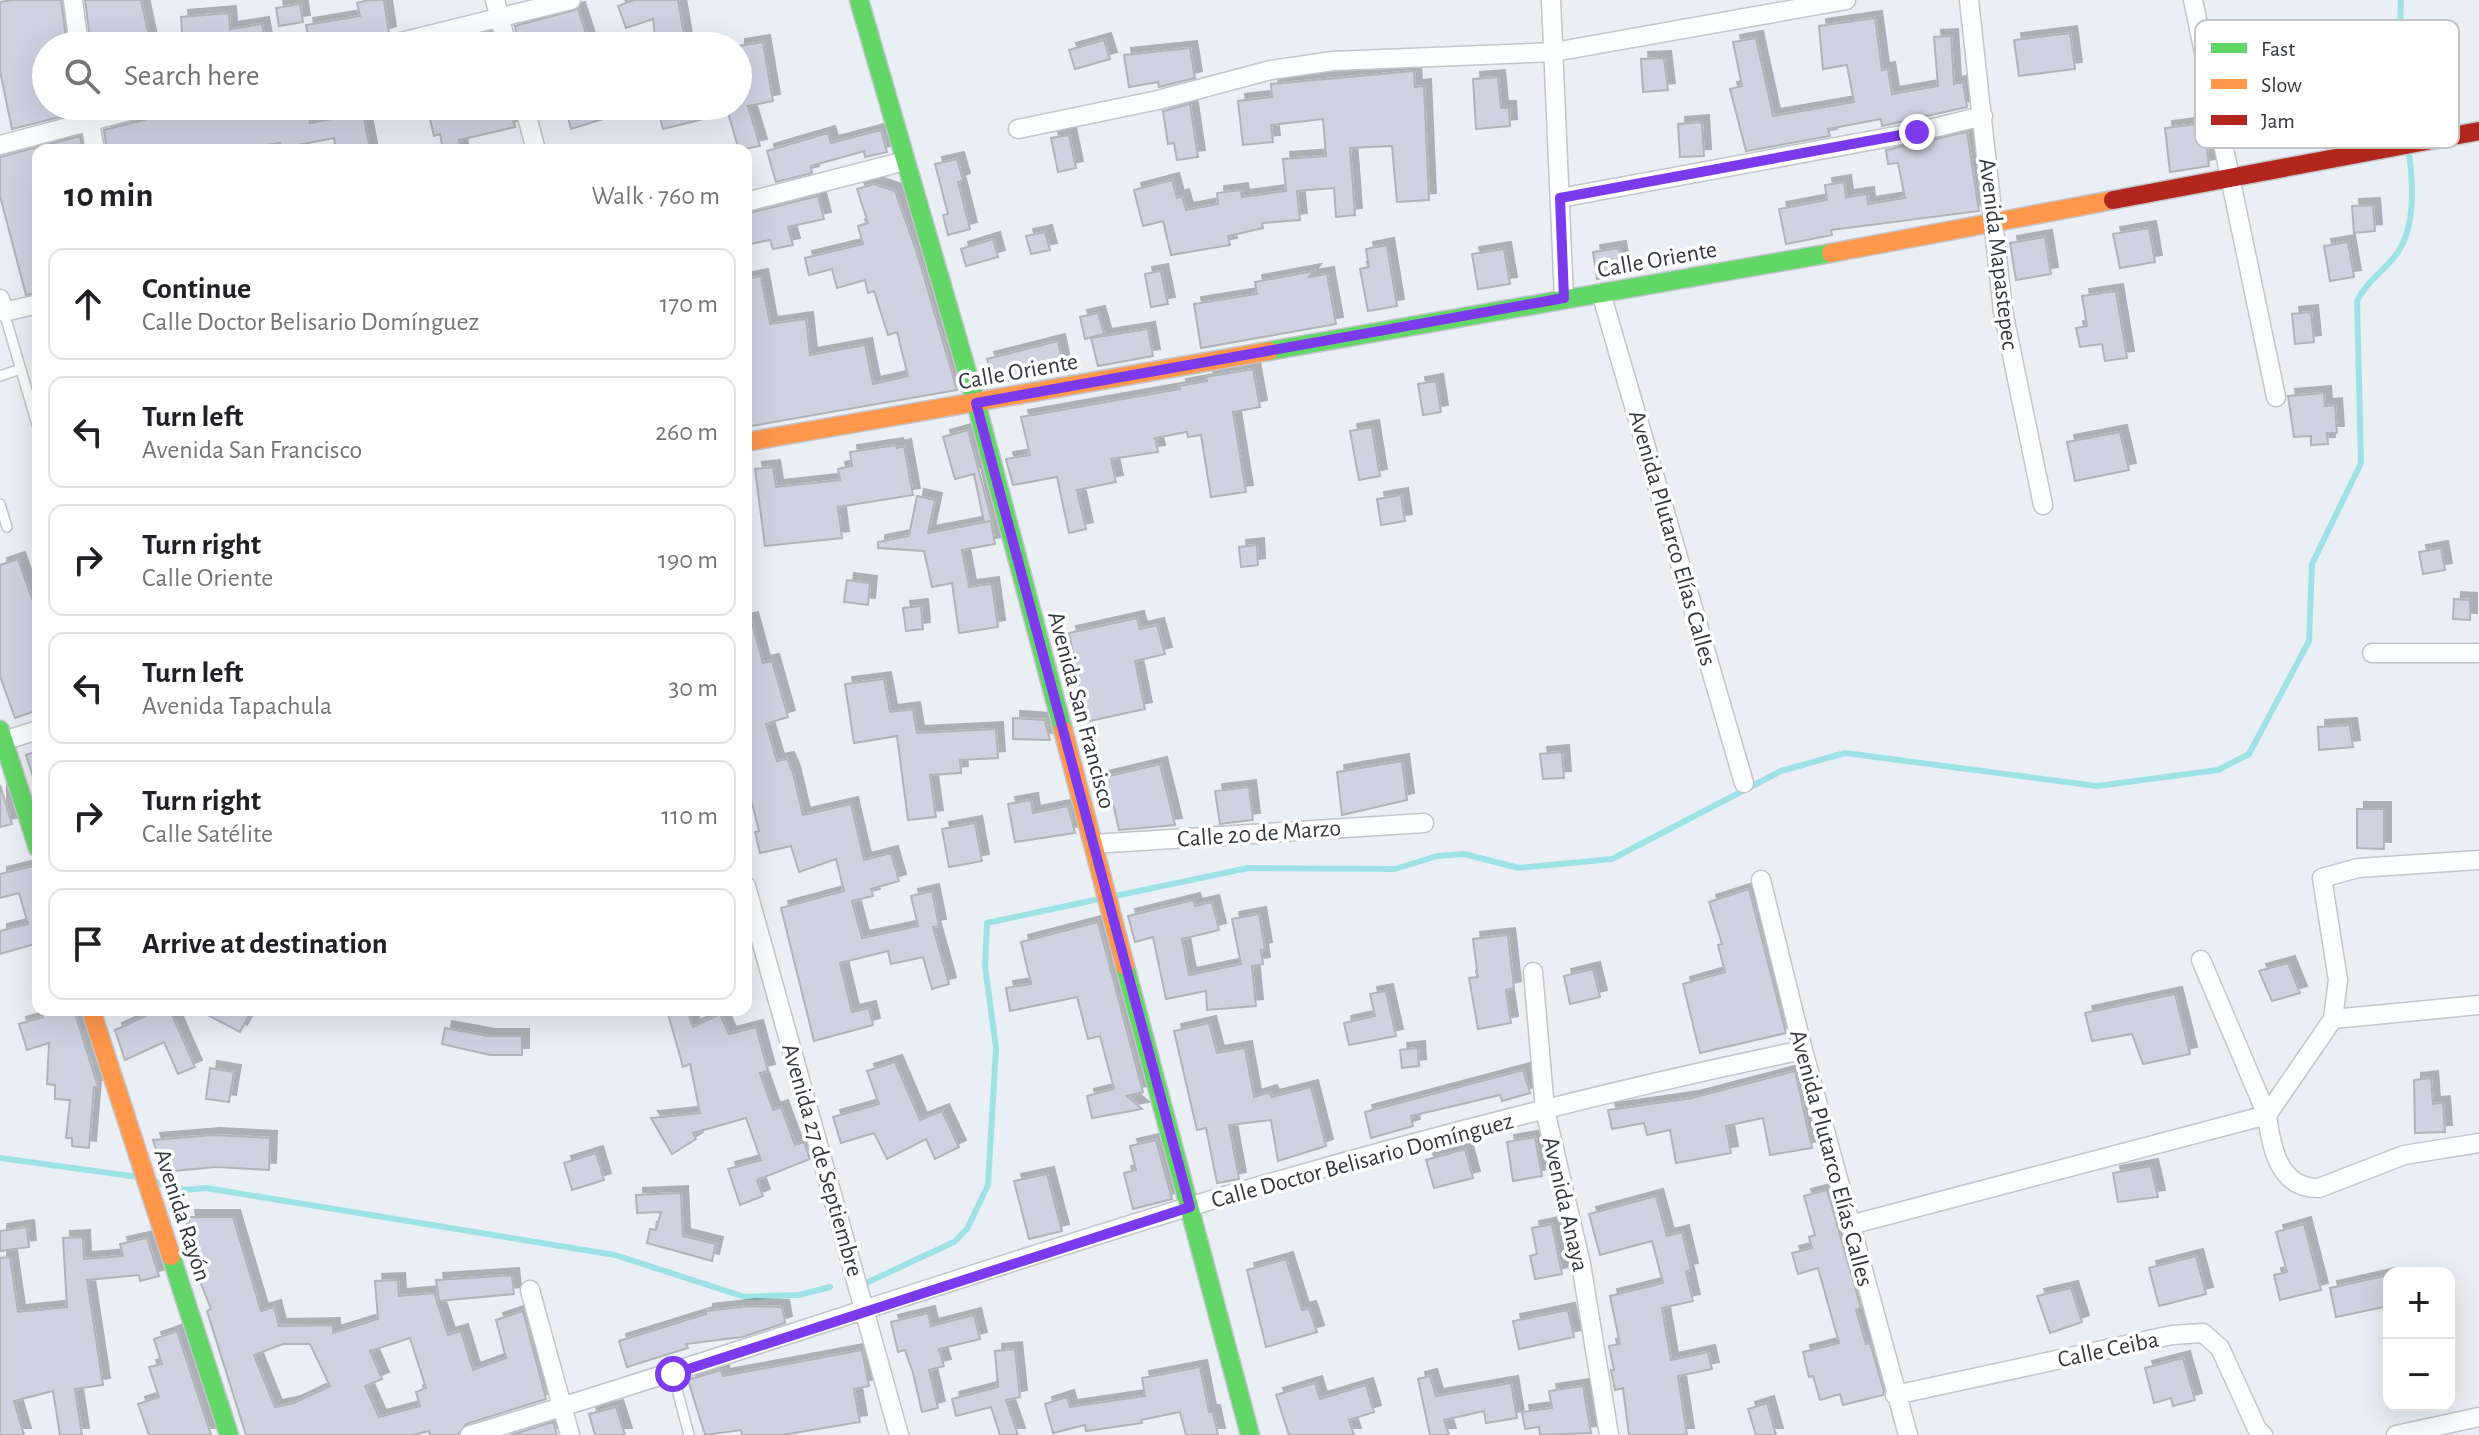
<!DOCTYPE html>
<meta charset="utf-8">
<style>
body{margin:0;font-family:"Alegreya Sans",sans-serif;background:#f2f2f2;color:#202124}
.controls{position:absolute;right:24px;bottom:24px;display:grid;overflow:hidden;border-radius:16px;box-shadow:0 8px 32px #0002}
.controls button{width:72px;height:72px;display:grid;place-items:center;padding:0;border:0;border-bottom:2px solid #e0e0e0;background:#fff;color:#202124;font:40px sans-serif}
.stop{position:absolute;width:24px;height:24px;margin:-18px;border:6px solid #7c3aed;border-radius:50%;background:#fff}
.stop.end{background:#7c3aed;border-color:#fff;box-shadow:0 2px 8px #0008}
.list{margin:0;padding:0;list-style:none}
h2{display:flex;justify-content:space-between;align-items:center;height:104px;margin:0;padding:0 32px;font-size:34px}
h2 small{font-size:26px;font-weight:400;color:#757577}
.list li{display:grid;grid-template-columns:52px 1fr auto;gap:24px;align-items:center;box-sizing:border-box;height:112px;margin:0 16px 16px;padding:0 16px;border:2px solid #e0e0e0;border-radius:16px}
.list b{display:block;font-size:30px;white-space:nowrap}
.list p{margin:0;font-size:26px;white-space:nowrap;color:#757577}
.list em{font-size:26px;font-style:normal;color:#757577}
.icon{flex:none;width:44px;height:44px;fill:none;stroke:currentColor;stroke-width:2;stroke-linecap:round;stroke-linejoin:round}
.map{position:relative;flex:none;width:2479px;height:1435px;overflow:hidden}
.search{position:absolute;background:#fff;box-shadow:0 8px 32px #0002;left:32px;top:32px;width:720px;height:88px;display:flex;align-items:center;gap:20px;box-sizing:border-box;padding:0 28px;border-radius:44px;color:#757577;font-size:30px}
.panel{position:absolute;background:#fff;box-shadow:0 8px 32px #0002;left:32px;top:144px;width:720px;height:872px;border-radius:16px}
.map>svg:first-child{display:block}
.lines{fill:none;stroke-linecap:round;stroke-linejoin:round}
.stream{stroke:#9ee2e8;stroke-width:6}
.building{fill:#d0d2e2;stroke:#b1b3b8;stroke-width:2;fill-rule:evenodd;filter:url(#shadow)}
.lane-casing{stroke:#c2c5ca;stroke-width:12}
.street-casing{stroke:#c2c5ca;stroke-width:21}
.fast-casing{stroke:#c2c5ca;stroke-width:21}
.slow-casing{stroke:#c2c5ca;stroke-width:21}
.jam-casing{stroke:#c2c5ca;stroke-width:21}
.lane{stroke:#fcfdfe;stroke-width:9}
.street{stroke:#fcfdfe;stroke-width:18}
.fast{stroke:#63d668;stroke-width:18}
.slow{stroke:#ff974d;stroke-width:18}
.jam{stroke:#b3261e;stroke-width:18}
.route{stroke:#7c3aed;stroke-width:10}
.labels{text-anchor:middle;stroke-width:7;stroke-linejoin:round;paint-order:stroke}
.street-label{font-size:24px;fill:#35393d;stroke:#fff}
.key{fill:#fff;stroke:#c2c4c5;stroke-width:2}
.key-label{font-size:22px;fill:#35393d}
</style>
<div class="map">
<svg width="2479" height="1435" viewBox="0 0 2479 1435">
<defs>
<filter id="shadow"><feDropShadow dx="7" dy="-7" stdDeviation="0" flood-color="#0004"/></filter>
</defs>
<rect width="100%" height="100%" fill="#eaeff5"/>
<g class="lines">
<path class="stream" d="M2401,0L2398,78L2407,136
M1115,896L1248,868L1395,869L1437,856L1464,854L1519,868L1612,859L1781,771L1845,753L2097,786L2218,770L2249,754L2309,641L2312,564L2361,463L2357,301C2367,280 2385,271 2398,252C2417,224 2413,179 2408,147
M0,1158L138,1177
M156,1182L185,1190L206,1188L615,1255L745,1297L799,1295L830,1287
M866,1283L954,1242L967,1229L988,1185L996,1048L985,966L987,923L1104,898"/>
</g>
<path class="building" d="M12,0H61L67,46H46V106H75L76,113L12,129L0,71V2Z
M85,0H141L151,46H91Z
M369,0H384L389,33L377,37L373,46H362L361,40L310,46L306,25L360,16L357,3Z
M634,0H678L686,46H656L653,19L626,28L618,6Z
M300,4L303,22L279,26L276,8Z
M578,9L590,46H519L515,26Z
M229,13L230,29L262,24L266,46H183L181,17Z
M1875,18L1882,70L1888,69L1892,94L1938,86L1934,37L1951,36L1954,84L1963,82L1967,107L1882,126L1881,119L1828,129L1830,136L1746,151L1730,89L1742,86L1733,42L1756,38L1773,116L1854,102L1847,65L1823,69L1819,26Z
M491,32L495,46H463V39Z
M2070,33L2075,69L2019,76L2014,40Z
M1104,40L1110,59L1075,69L1069,50Z
M763,42L773,101L748,106L760,146L739,150L728,113L663,129L657,106H738V46Z
M1190,48L1195,78L1159,87L1158,82L1129,87L1124,55Z
M1664,58L1668,90L1643,92L1641,59Z
M1414,71L1415,87L1424,86L1429,200L1397,202L1392,146L1350,148L1355,215L1336,217L1334,188L1297,191L1300,220L1262,223L1263,228L1228,236L1230,245L1171,255L1163,221L1143,226L1134,190L1172,180L1177,198L1182,196L1186,210L1218,204L1217,193L1241,190L1242,197L1286,191L1283,159L1326,156L1323,119L1271,125L1273,142L1243,145L1238,101L1272,97L1271,84Z
M1498,77L1501,108H1509L1510,126L1476,129L1473,79Z
M1190,104L1198,157L1177,160L1174,143L1168,144L1163,111Z
M192,106H306L310,123L363,113L370,150H336L334,138L298,145L299,150H281L280,143L238,150H107L104,130L151,118L158,111Z
M471,106H510L515,127L459,140L461,150H443L440,134L434,136L429,115Z
M565,106H632V110L571,129Z
M1702,122L1704,156L1680,157L1678,124Z
M2204,123L2209,166L2170,172L2165,128Z
M881,130L887,152L865,157L864,151L811,166L812,173L776,182L767,151L828,133L831,143Z
M1967,132L1979,211L1831,230L1832,235L1786,244L1779,209L1827,200L1825,185L1844,182L1846,197L1867,194L1868,204L1905,198L1898,163L1888,164L1886,150Z
M1069,135L1076,168L1058,172L1051,138Z
M80,136L83,150H38V226H34L38,245V292L26,295L0,196V157Z
M957,159L963,180L958,182L970,229L948,235L943,215L948,214L935,164Z
M874,184L895,191L917,253L957,390L746,427V405L751,404L746,369V279L761,276L770,324L806,319L810,355L865,345L873,384L908,376L897,332L888,335L874,291L868,293L865,280L837,288L832,269L809,275L805,258L863,244L858,226L868,223L857,189Z
M818,196L824,219L788,227L793,245L773,249L770,240L746,245V214Z
M2373,205L2375,231L2354,233L2352,206Z
M2149,228L2155,262L2120,268L2113,234Z
M1045,232L1050,250L1031,254L1026,236Z
M2045,237L2051,274L2016,280L2010,243Z
M993,239L998,257L966,266L961,249Z
M2348,242L2354,277L2330,281L2324,246Z
M1387,245L1397,306L1368,311L1360,269L1369,267L1366,249Z
M1619,248L1623,274L1597,279L1593,252Z
M1504,249L1510,284L1478,289L1472,254Z
M1161,271L1168,304L1151,307L1145,274Z
M1314,271L1309,277L1327,274L1336,324L1201,348L1194,304L1257,294L1255,282Z
M2116,291L2127,358L2105,361L2102,344L2080,347L2076,328L2087,326L2082,296Z
M2311,312L2314,342L2295,344L2292,314Z
M1098,313L1104,334L1085,339L1080,317Z
M1148,329L1153,356L1098,366L1091,338Z
M1058,341L1064,370L995,383L987,359Z
M1253,369L1260,407L1233,412L1246,492L1211,497L1201,435L1188,437L1187,432L1155,438L1158,452L1111,459L1116,482L1077,490L1086,529L1069,533L1057,477L1013,485L1006,459L1030,455L1021,417L1180,389L1179,386L1207,381L1206,377Z
M1436,381L1441,412L1423,415L1418,384Z
M2324,393L2325,406L2335,405L2337,433H2327L2328,444L2311,445V436L2294,437L2288,396Z
M1372,427L1380,476L1359,480L1350,431Z
M968,430L992,521L984,522L974,474L955,479L943,437Z
M2120,432L2129,470L2075,481L2067,442Z
M896,445L897,448L904,446L913,495L838,507L842,538L765,546L755,469L773,467L776,487L840,480L838,469L852,466L850,452Z
M1401,495L1405,521L1381,525L1377,499Z
M917,496L935,500L928,533L991,521L995,544L962,550L969,587L992,584L998,627L959,633L952,583L932,587L924,551L878,548V542L909,536Z
M1257,545L1258,565L1241,567L1239,547Z
M2441,548L2445,570L2423,574L2419,552Z
M18,559L38,616V710L15,718L0,676V565Z
M847,580L870,583L868,605L844,602Z
M2454,599L2470,600V620L2453,619Z
M921,606L923,629L906,631L903,608Z
M1137,618L1140,629L1157,625L1165,654L1135,661L1145,709L1085,722L1069,633Z
M751,619L763,663L772,661L788,717L766,724L777,761L787,759L793,773L803,815L851,804L864,860L891,853L899,881L871,889L873,896L852,901L862,938L918,926L911,896L932,891L939,926L933,927L949,984L932,989L923,957L891,964L888,951L840,963L852,1012L869,1008L873,1025L814,1041L781,908L844,891L836,859L799,872L791,846L760,853L755,832L759,831L746,779V620Z
M884,679L890,712L913,709L917,733L996,729L998,758L960,760L961,773L930,775L936,817L908,820L897,736L854,743L845,684Z
M1013,718L1045,720L1050,740L1013,739Z
M2350,725L2353,747L2319,750L2318,727Z
M38,751V793L26,755Z
M1562,752L1564,778L1543,779L1540,754Z
M1402,761L1407,800L1342,815L1337,772Z
M1160,764L1175,825L1119,830L1112,799L1103,801L1097,779Z
M0,785L12,824L0,827Z
M1249,787L1253,820L1220,824L1215,791Z
M1031,800L1033,813L1068,806L1075,833L1015,842L1008,804Z
M2357,809H2384V849L2357,848Z
M975,823L982,861L949,867L942,829Z
M33,866L38,885V943L0,954V931L28,924L19,893L0,898V874Z
M1749,889L1786,1033L1700,1053L1683,984L1725,972L1718,945L1722,944L1709,902Z
M1193,900L1195,906L1212,902L1219,930L1182,939L1189,975L1241,964L1232,919L1259,914L1265,949L1261,950L1263,964L1252,966L1256,1006L1207,1010L1206,991L1166,999L1153,937L1135,942L1128,916Z
M1098,922L1143,1092L1127,1096L1142,1109L1092,1118L1087,1096L1114,1089L1100,1036L1088,1039L1077,997L1010,1011L1006,988L1031,984L1021,942Z
M1508,935L1514,988L1506,990L1511,1023L1478,1029L1469,978L1478,977L1473,939Z
M2288,963L2300,993L2272,1001L2259,971Z
M1593,969L1600,997L1570,1004L1564,976Z
M1386,991L1396,1036L1349,1045L1344,1023L1375,1016L1370,994Z
M2175,994L2190,1054L2143,1064L2132,1034L2092,1041L2085,1013Z
M41,1010H74L98,1087H94L89,1148L72,1146V1138H66L70,1100L55,1099V1085L47,1084L49,1043L27,1050L19,1024L43,1017Z
M159,1010H170L195,1067L178,1074L164,1042L125,1060L115,1030Z
M198,1010H252L240,1032Z
M667,1010H687L693,1027L720,1014L729,1034L756,1027L768,1071L760,1073L773,1110L781,1107L795,1145L804,1142L810,1159L757,1180L763,1196L740,1205L728,1169L761,1160L746,1118L693,1133L696,1139L672,1154L651,1118L700,1113L690,1064L683,1067Z
M1209,1023L1217,1053L1245,1048L1254,1097L1270,1092L1272,1097L1311,1087L1326,1146L1278,1161L1271,1120L1229,1125L1239,1179L1217,1183L1206,1128L1197,1130L1174,1031Z
M445,1028L488,1036H522V1055H490L442,1044Z
M1418,1048L1419,1066L1402,1068L1400,1050Z
M895,1062L920,1120L942,1111L959,1147L935,1159L926,1139L887,1159L874,1133L841,1143L833,1117L879,1104L867,1071Z
M210,1068L234,1072L229,1102L206,1099Z
M1523,1070L1530,1093L1502,1101L1500,1095L1411,1116L1413,1126L1371,1138L1365,1112Z
M1795,1071L1812,1148L1770,1155L1763,1118L1726,1126L1731,1153L1676,1163L1670,1130L1647,1135L1644,1123L1612,1129L1608,1110L1692,1098Z
M2431,1078L2433,1104L2443,1103L2445,1132L2415,1133L2414,1080Z
M213,1135L270,1138L269,1170L216,1167L163,1172L153,1140Z
M1535,1137L1542,1176L1513,1181L1507,1142Z
M1156,1140L1172,1199L1133,1209L1124,1173L1136,1170L1130,1146Z
M1465,1149L1473,1178L1434,1188L1426,1160Z
M596,1153L604,1180L572,1190L564,1163Z
M2151,1166L2158,1197L2118,1202L2113,1173Z
M1047,1174L1062,1231L1029,1239L1014,1181Z
M1827,1190L1861,1308L1856,1310L1866,1344L1870,1343L1884,1391L1883,1395L1843,1405L1840,1394L1820,1400L1813,1376L1809,1377L1803,1352L1839,1343L1818,1268L1798,1274L1792,1253L1812,1248L1809,1237L1815,1235L1804,1196Z
M681,1193L683,1236L716,1244L712,1261L647,1243L650,1229L656,1230L661,1212L637,1213L636,1195Z
M1656,1196L1667,1236L1682,1232L1691,1270L1686,1271L1693,1301L1662,1308L1671,1360L1708,1352L1712,1369L1678,1376L1687,1435H1629L1623,1388L1615,1390L1611,1370H1614L1609,1346L1620,1344L1610,1296L1663,1283L1652,1241L1600,1255L1589,1214Z
M188,1217H233L261,1311L274,1307L279,1326L333,1325V1333L378,1319L375,1281L398,1280L399,1296L434,1293L448,1335L461,1331L473,1370L506,1358L496,1320L523,1311L546,1399L466,1424L458,1435H430L429,1431L413,1435H246L207,1311L211,1309L180,1230L190,1228ZM410,1338L426,1388L416,1392L420,1406L379,1417L365,1386L382,1379L370,1351ZM283,1344H310L330,1386L294,1403L275,1407L254,1355Z
M1552,1224L1562,1274L1535,1279L1530,1256L1537,1254L1532,1228Z
M2304,1224L2321,1290L2280,1300L2274,1275L2287,1272L2276,1232Z
M27,1227L29,1247L0,1251V1231Z
M83,1237L84,1259L123,1256L120,1244L147,1238L159,1276L140,1281L139,1275L87,1280L103,1385L75,1389L82,1435H60L53,1391L14,1401L24,1435H0V1258L10,1257L18,1312L67,1307L63,1238Z
M2196,1256L2206,1294L2159,1306L2149,1268Z
M1286,1259L1302,1310L1309,1308L1317,1332L1266,1347L1247,1270Z
M512,1275L514,1294L439,1301L436,1280Z
M2389,1275V1306L2336,1317L2330,1288Z
M2071,1288L2082,1322L2050,1333L2037,1296Z
M749,1306L782,1307L785,1323L742,1337L686,1344L688,1348L627,1367L619,1341L706,1314V1311Z
M1568,1310L1574,1337L1519,1349L1513,1321Z
M928,1313L931,1326L974,1315L980,1339L939,1349L944,1366L929,1370L938,1408L922,1412L913,1373L905,1350L898,1352L891,1322Z
M177,1331L211,1435H149L138,1404L159,1397L149,1367L162,1364L154,1339Z
M1015,1349L1020,1397L1006,1400L1018,1435H1000L991,1407L956,1416L952,1399L998,1387L995,1351Z
M862,1350L869,1386L854,1389L860,1422L782,1435H742L741,1430L705,1435L688,1380L721,1370L723,1376Z
M2183,1358L2195,1400L2173,1406L2171,1398L2154,1403L2145,1368Z
M1200,1367L1209,1412H1213L1218,1435H1186L1180,1412L1141,1420L1142,1423L1086,1431L1085,1425L1053,1433L1045,1404L1067,1397L1070,1407L1145,1396L1142,1378Z
M1430,1376L1436,1396L1511,1383L1517,1418L1486,1423L1484,1411L1444,1420L1449,1435H1430L1418,1379Z
M1315,1383L1320,1399L1366,1385L1374,1412L1349,1420L1354,1435H1289L1276,1395Z
M1583,1386L1591,1433L1540,1435L1539,1427L1525,1429L1522,1412L1552,1408L1549,1391Z
M1767,1403L1776,1435H1756L1748,1409Z
M616,1407L625,1435H595L589,1414Z
M553,1422L557,1435H511Z"/>
<g class="lines">
<defs>
<path id="lane" d="M4,312L38,428
M0,376L21,369
M0,504L7,527
M673,1374L689,1435"/>
<path id="street" d="M73,0L79,46
M495,0L507,46
M1551,0L1564,298
M1969,0L2003,311L2043,505
M2193,0L2276,397
M385,46L571,0
M87,106L95,150
M524,106L536,150
M1018,129L1158,100L1271,70L1333,61L1554,52L1846,0
M0,145L148,106
M1560,198L1917,132L1983,116
M746,202L905,161
M1601,293L1744,783
M0,299L4,312L38,304
M2372,653H2479
M0,742L38,730
M1093,844L1424,823
M1761,880L1803,1050L1908,1435
M746,886L899,1435
M1533,972L1545,1110L1581,1264L1609,1435
M2479,1005L2333,1019L2267,1115C2271,1147 2279,1189 2319,1188L2404,1155L2479,1143
M2333,1019L2338,980L2322,878L2358,868L2479,860
M1850,1225L2267,1115L2201,960
M530,1290L570,1435
M1895,1395L2172,1335L2203,1333L2220,1348L2257,1429L2263,1435
M470,1435C710,1363 947,1280 1188,1207C1390,1147 1596,1093 1803,1050
M2396,1435L2479,1417"/>
<path id="fast" d="M859,0L976,403L1063,730
M1269,351L1831,253
M0,730L38,848
M1125,966L1250,1435
M171,1256L229,1435"/>
<path id="slow" d="M1831,253L2113,200
M746,442L1269,351
M1063,730L1125,966
M91,1010L171,1256"/>
<path id="jam" d="M2113,200L2479,131"/>
</defs>
<use href="#lane" class="lane-casing"/>
<use href="#street" class="street-casing"/>
<use href="#fast" class="fast-casing"/>
<use href="#slow" class="slow-casing"/>
<use href="#jam" class="jam-casing"/>
<use href="#lane" class="lane"/>
<use href="#street" class="street"/>
<use href="#fast" class="fast"/>
<use href="#slow" class="slow"/>
<use href="#jam" class="jam"/>
</g>
<g class="lines">
<path class="route" d="M673,1374L1190,1207L976,403L1564,298L1560,198L1917,132"/>
</g>
<g class="labels">
<g class="street-label">
<text transform="translate(1999 254) rotate(83)" y="8">Avenida Mapastepec</text>
<text transform="translate(1657 259) rotate(-10)" y="8">Calle Oriente</text>
<text transform="translate(1018 371) rotate(-10)" y="8">Calle Oriente</text>
<text transform="translate(1673 538) rotate(74)" y="8">Avenida Plutarco Elías Calles</text>
<text transform="translate(1082 710) rotate(75)" y="8">Avenida San Francisco</text>
<text transform="translate(1259 833) rotate(-4)" y="8">Calle 20 de Marzo</text>
<text transform="translate(1832 1158) rotate(75)" y="8">Avenida Plutarco Elías Calles</text>
<text transform="translate(823 1160) rotate(74)" y="8">Avenida 27 de Septiembre</text>
<text transform="translate(1362 1160) rotate(-15)" y="8">Calle Doctor Belisario Domínguez</text>
<text transform="translate(1566 1204) rotate(77)" y="8">Avenida Anaya</text>
<text transform="translate(183 1215) rotate(72)" y="8">Avenida Rayón</text>
<text transform="translate(2108 1349) rotate(-12)" y="8">Calle Ceiba</text>
</g>
</g>
<rect x="2195" y="20" width="264" height="128" rx="12" class="key"/>
<rect x="2211" y="43" width="36" height="10" fill="#63d668"/>
<rect x="2211" y="79" width="36" height="10" fill="#ff974d"/>
<rect x="2211" y="115" width="36" height="10" fill="#b3261e"/>
<g class="key-label">
<text x="2261" y="56">Fast</text>
<text x="2261" y="92">Slow</text>
<text x="2261" y="128">Jam</text>
</g>
</svg>
<div class="controls">
<button>+</button>
<button>−</button>
</div>
<div class="stop" style="left:673px;top:1374px"></div>
<div class="stop end" style="left:1917px;top:132px"></div>
<div class="search"><svg class="icon" aria-label="search" viewBox="0 0 24 24"><circle cx="10" cy="10" r="6"/><path d="M15 15l6 6"/></svg>Search here</div>
<section class="panel">
<h2>10 min<small>Walk · 760 m</small></h2>
<ul class="list">
<li><svg class="icon" aria-label="ahead" viewBox="0 0 24 24"><path d="M12 20V5M6 11l6-6 6 6"/></svg><div><b>Continue</b><p>Calle Doctor Belisario Domínguez</p></div><em>170 m</em></li>
<li><svg class="icon" aria-label="left" viewBox="0 0 24 24"><path d="M17 20v-9H6M10 6l-5 5 5 5"/></svg><div><b>Turn left</b><p>Avenida San Francisco</p></div><em>260 m</em></li>
<li><svg class="icon" aria-label="right" viewBox="0 0 24 24"><path d="M7 20v-9h11M14 6l5 5-5 5"/></svg><div><b>Turn right</b><p>Calle Oriente</p></div><em>190 m</em></li>
<li><svg class="icon" aria-label="left" viewBox="0 0 24 24"><path d="M17 20v-9H6M10 6l-5 5 5 5"/></svg><div><b>Turn left</b><p>Avenida Tapachula</p></div><em>30 m</em></li>
<li><svg class="icon" aria-label="right" viewBox="0 0 24 24"><path d="M7 20v-9h11M14 6l5 5-5 5"/></svg><div><b>Turn right</b><p>Calle Satélite</p></div><em>110 m</em></li>
<li><svg class="icon" aria-label="arrive" viewBox="0 0 24 24"><path d="M6 21V4h12l-3 4 3 4H6"/></svg><div><b>Arrive at destination</b></div></li>
</ul>
</section>
</div>
